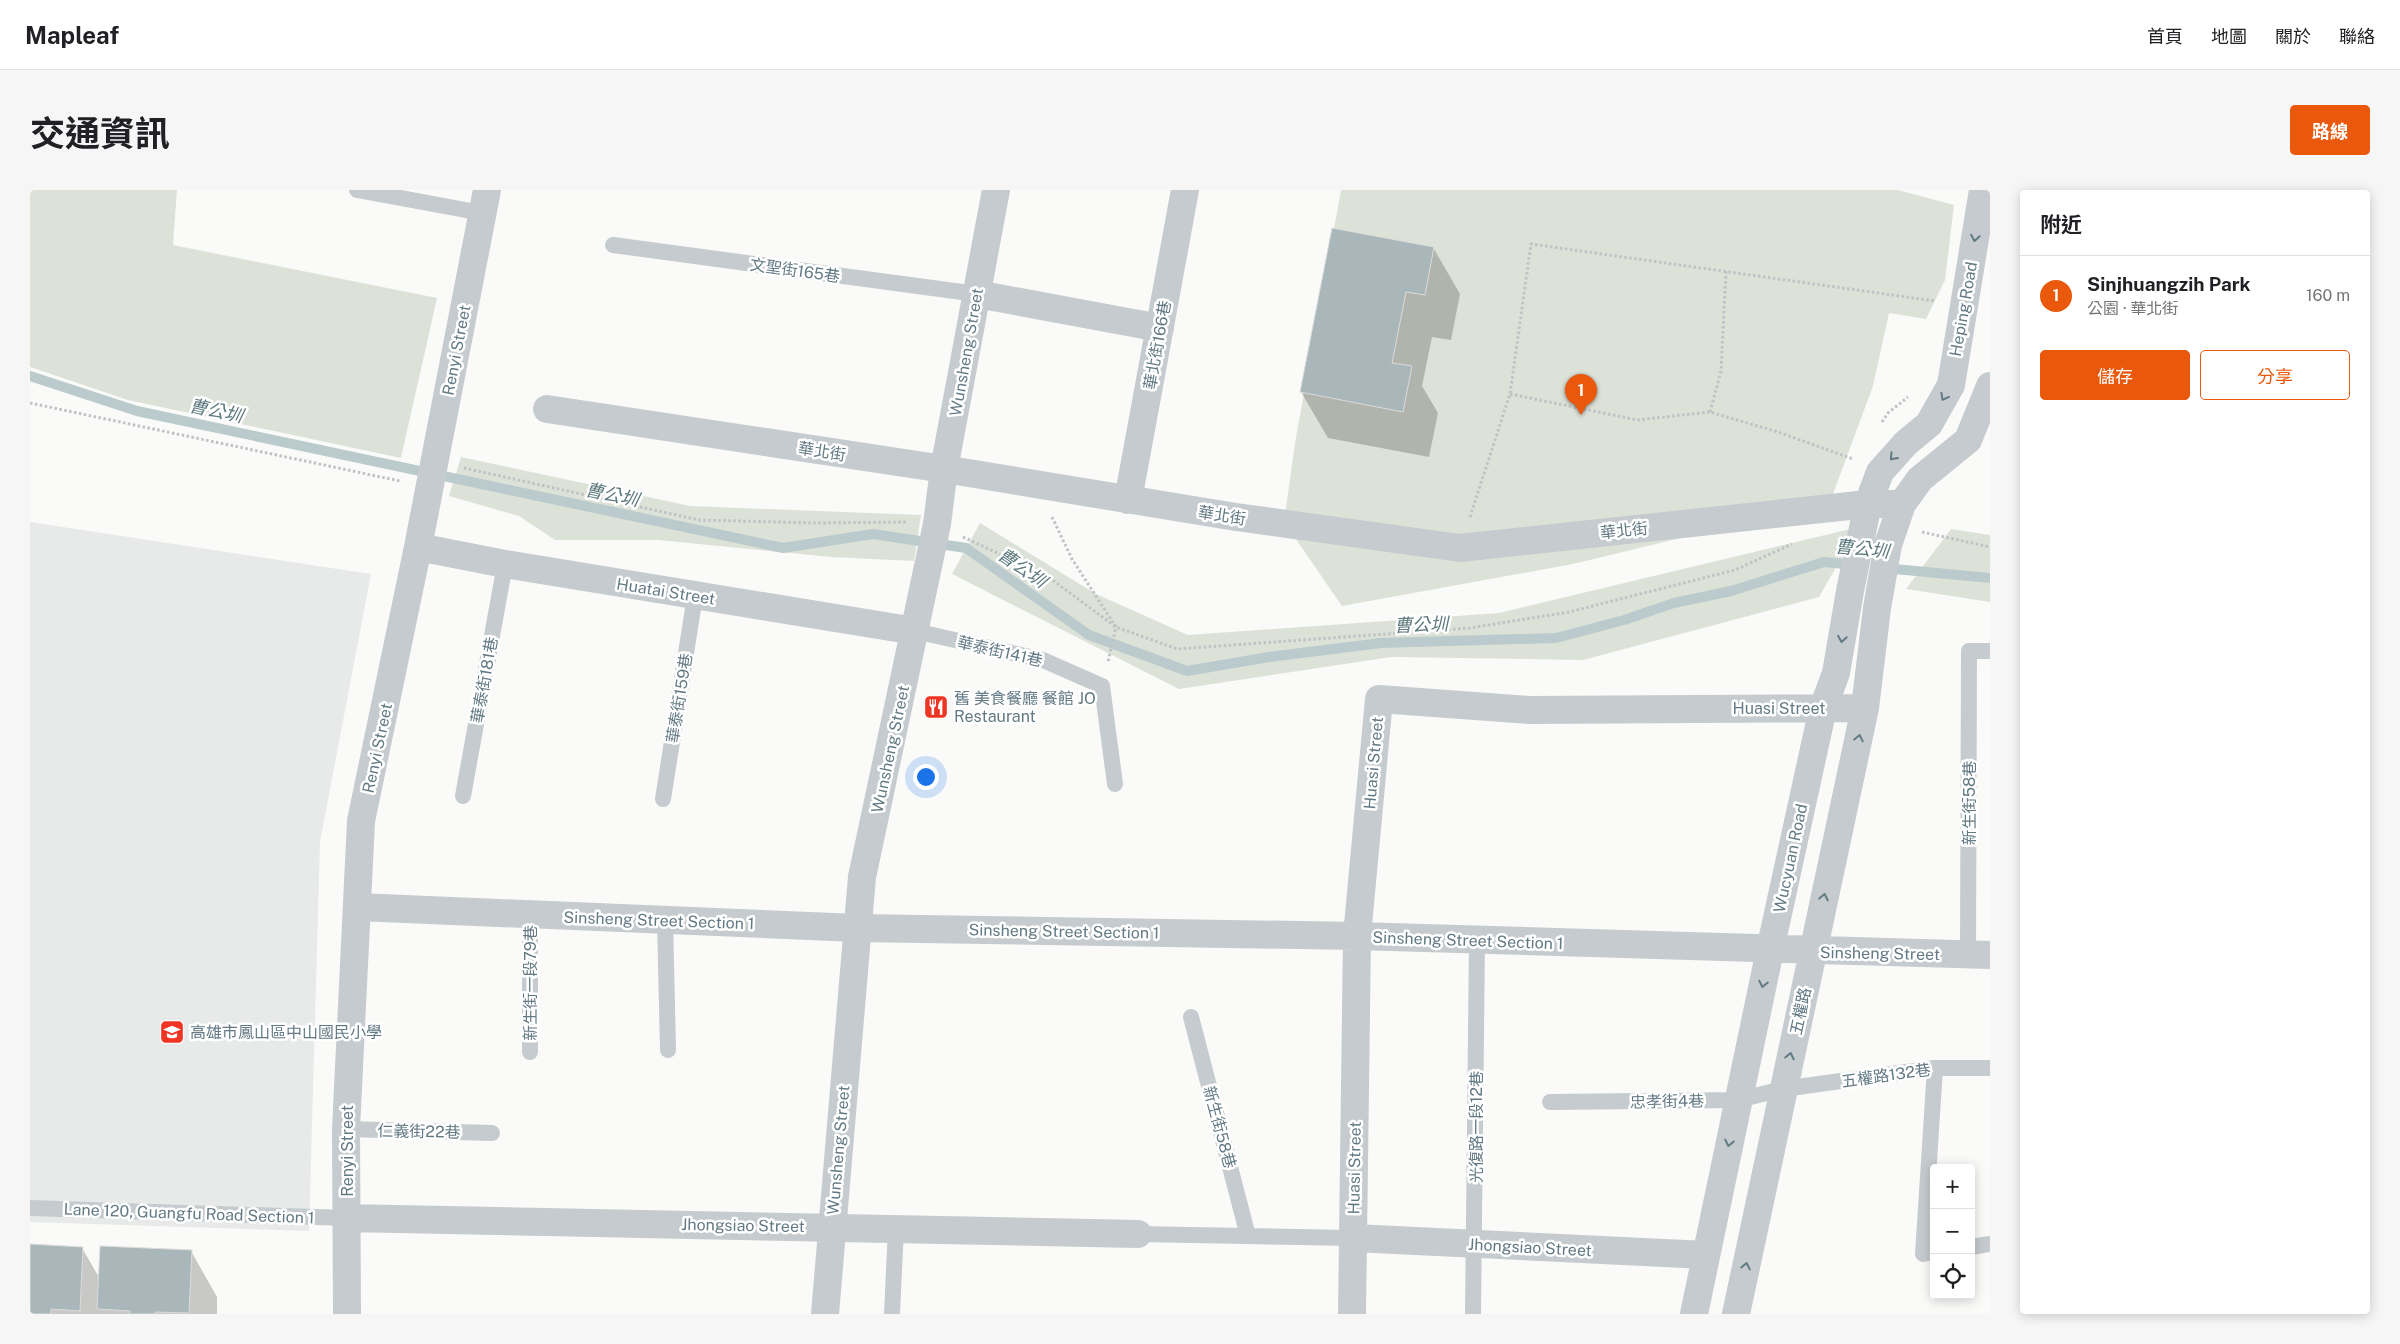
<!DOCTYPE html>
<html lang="zh-TW">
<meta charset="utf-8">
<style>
body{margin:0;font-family:"Public Sans","Noto Sans TC",sans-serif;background:#f6f6f6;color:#202124}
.controls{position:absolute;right:15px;bottom:15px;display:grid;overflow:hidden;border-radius:5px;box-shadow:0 2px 12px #0003}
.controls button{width:45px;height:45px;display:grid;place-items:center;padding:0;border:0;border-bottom:1px solid #e0e0e0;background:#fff;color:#202124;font:25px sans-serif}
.you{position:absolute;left:895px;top:586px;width:18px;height:18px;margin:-12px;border:4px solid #fff;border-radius:50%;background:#1a73e8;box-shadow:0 0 0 8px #1a73e833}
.badge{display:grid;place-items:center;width:32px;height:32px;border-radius:50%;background:#ea580c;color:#fff;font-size:16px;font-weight:700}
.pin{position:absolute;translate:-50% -41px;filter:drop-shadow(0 1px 2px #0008)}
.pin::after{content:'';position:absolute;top:26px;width:18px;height:15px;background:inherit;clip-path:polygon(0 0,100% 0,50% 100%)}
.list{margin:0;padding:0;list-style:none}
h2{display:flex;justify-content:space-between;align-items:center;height:65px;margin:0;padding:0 20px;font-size:21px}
h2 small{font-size:16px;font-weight:400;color:#757577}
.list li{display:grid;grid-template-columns:32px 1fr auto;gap:15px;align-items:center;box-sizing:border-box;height:80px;padding:0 20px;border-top:1px solid #e0e0e0}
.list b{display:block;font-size:19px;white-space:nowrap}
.list p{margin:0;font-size:16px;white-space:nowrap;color:#757577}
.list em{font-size:16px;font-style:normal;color:#757577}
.actions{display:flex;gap:10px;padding:15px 20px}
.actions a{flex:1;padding:11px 0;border:1px solid #ea580c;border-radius:5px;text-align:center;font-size:18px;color:#ea580c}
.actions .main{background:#ea580c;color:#fff}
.icon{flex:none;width:28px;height:28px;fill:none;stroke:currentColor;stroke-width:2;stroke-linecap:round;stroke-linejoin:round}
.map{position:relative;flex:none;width:1960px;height:1124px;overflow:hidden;border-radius:5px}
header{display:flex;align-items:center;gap:30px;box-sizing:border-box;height:70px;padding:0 25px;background:#fff;border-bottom:1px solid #e0e0e0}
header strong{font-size:24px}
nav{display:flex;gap:28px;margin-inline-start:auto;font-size:18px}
.intro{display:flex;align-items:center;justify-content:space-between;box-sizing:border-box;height:120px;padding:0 30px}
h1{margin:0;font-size:35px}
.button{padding:12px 22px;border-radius:5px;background:#ea580c;color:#fff;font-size:18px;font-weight:700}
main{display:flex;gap:30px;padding:0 30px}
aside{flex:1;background:#fff;border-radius:5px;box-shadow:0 2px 12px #0003}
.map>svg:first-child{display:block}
.built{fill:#e8eae9}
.green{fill:#dde2d8}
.shadow{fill:#0003}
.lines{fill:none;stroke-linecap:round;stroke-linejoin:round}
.stream{stroke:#bbcbcd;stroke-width:10}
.building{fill:#a9b6ba;stroke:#dcdcda}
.path{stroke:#bfc3c5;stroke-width:3;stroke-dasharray:2.5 2.5;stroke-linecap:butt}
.lane{stroke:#c5cbce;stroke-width:16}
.street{stroke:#c5cbce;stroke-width:28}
.oneway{stroke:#637a85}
.labels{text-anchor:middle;stroke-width:5;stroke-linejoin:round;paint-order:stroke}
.street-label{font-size:16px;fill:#637a85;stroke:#fff}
.poi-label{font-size:16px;fill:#637a85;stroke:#fff;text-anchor:start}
.water-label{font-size:18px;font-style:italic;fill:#5e7a7e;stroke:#fff}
</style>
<header>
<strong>Mapleaf</strong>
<nav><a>首頁</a><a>地圖</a><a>關於</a><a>聯絡</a></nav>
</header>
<div class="intro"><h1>交通資訊</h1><a class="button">路線</a></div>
<main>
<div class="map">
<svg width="1960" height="1124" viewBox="0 0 1960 1124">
<rect width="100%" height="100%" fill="#fafaf8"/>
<path class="built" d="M0,332L341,384L290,652L279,1041L0,1032Z"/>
<path class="green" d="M0,0H147L143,55L407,108L371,268L98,210L0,177Z
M1311,0H1868L1924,15L1915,90L1896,129L1859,123L1843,196L1800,312L1543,374L1312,416L1254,332L1265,253Z
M431,267L660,316L891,325L884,371L801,367L629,350H525L489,326L419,306Z
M950,333L1066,404L1158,445L1469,423L1829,337L1789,407L1553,470L1361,467L1149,499L922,384Z
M1921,339L1960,345V412L1876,399Z"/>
<path class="shadow" d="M1404,59L1430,104L1421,150L1402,147L1392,196L1408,223L1399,267L1298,248L1271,202Z
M0,1055L52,1058L70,1089L161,1061L187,1107V1124H0Z"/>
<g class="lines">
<path class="stream" d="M0,186L107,221L753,358L843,344L936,358L1059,445L1157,481L1239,467L1351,453L1526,448L1594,430L1644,413L1701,401L1794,372L1825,375
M1854,378L1960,388"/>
</g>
<path class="building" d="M1302,38L1404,57L1395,105L1376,102L1362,173L1382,176L1373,222L1270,202Z
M0,1054L53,1057L50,1121L21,1119V1124H0Z
M70,1056L162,1060L159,1123L125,1122V1124H100V1121L67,1119Z"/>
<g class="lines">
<path class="path" d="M1480,204L1607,230L1680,222L1748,242L1823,269
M0,213L370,291
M1680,222L1691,181L1696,81
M1852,232L1858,223L1878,207
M434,278L669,330L786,333L877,332
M1022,327L1042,369L1086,437L1078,472
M1440,327L1480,204L1501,54L1905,111
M1892,342L1960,357
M933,347L1017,386L1086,437L1147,459L1440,438L1539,422L1705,380L1762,354"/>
<path class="lane" d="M327,0L452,23
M583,55L947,104
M885,441L1013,470L1072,496L1085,594
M433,606L475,374
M633,609L665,406
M500,724V862
M635,730L638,860
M1938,765L1939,461H1960
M1161,827L1218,1046
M1520,912L1708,910L1753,899L1905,878H1960
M316,939L462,943
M0,1018L317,1028
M1108,1044L1323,1048
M1941,1057L1960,1054
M1904,1062L1893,1064L1905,878
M862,1124L866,1038
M1443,1124L1447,750"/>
<path class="street" d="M947,104L1130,138
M517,219L914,279L1206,327L1430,358L1838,314H1872
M1938,250L1960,196
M1098,310L1155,0
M388,357L475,374L885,441
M328,717L827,738L1327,746L1960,765
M317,1028L1108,1044
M1323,1048L1676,1065
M317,1124L316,939L331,631L388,357L457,0
M795,1124L832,687L907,334L914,279L966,0
M1322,1124L1327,746L1349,509L1499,520L1835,518
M1664,1124L1740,760L1793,518L1806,483L1820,401L1833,338L1838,314L1850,282L1876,253L1899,234L1921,195L1953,0
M1706,1124L1835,518L1847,418L1858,355L1872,314L1890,289L1938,250"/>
</g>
<defs><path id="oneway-chevron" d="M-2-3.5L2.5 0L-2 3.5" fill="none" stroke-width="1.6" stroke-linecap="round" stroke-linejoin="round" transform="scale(1.25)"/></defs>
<g class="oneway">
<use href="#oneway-chevron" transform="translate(1945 48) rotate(99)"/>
<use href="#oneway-chevron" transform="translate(1914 207) rotate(119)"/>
<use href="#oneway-chevron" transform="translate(1863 267) rotate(132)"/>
<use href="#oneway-chevron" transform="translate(1812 449) rotate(99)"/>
<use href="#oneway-chevron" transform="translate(1829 548) rotate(-78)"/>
<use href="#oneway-chevron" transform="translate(1794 707) rotate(-78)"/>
<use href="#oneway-chevron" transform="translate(1733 794) rotate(102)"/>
<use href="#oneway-chevron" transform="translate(1760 866) rotate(-78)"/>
<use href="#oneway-chevron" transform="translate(1699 953) rotate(102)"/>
<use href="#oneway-chevron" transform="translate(1716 1076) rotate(-78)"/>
</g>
<defs>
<symbol id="restaurant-square" viewBox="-11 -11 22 22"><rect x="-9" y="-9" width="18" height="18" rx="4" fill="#ef3523" stroke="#fff"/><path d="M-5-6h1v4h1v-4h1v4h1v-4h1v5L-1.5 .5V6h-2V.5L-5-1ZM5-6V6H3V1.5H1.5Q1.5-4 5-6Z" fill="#fff"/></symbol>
<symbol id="school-square" viewBox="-11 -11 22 22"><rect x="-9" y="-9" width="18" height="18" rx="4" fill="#ef3523" stroke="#fff"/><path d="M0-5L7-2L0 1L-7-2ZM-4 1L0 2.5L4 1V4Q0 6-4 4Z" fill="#fff"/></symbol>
</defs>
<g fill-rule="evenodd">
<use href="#restaurant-square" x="892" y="503" width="28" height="28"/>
<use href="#school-square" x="128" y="828" width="28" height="28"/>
</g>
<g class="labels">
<g class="street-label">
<text transform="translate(765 80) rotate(8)" y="6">文聖街165巷</text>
<text transform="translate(1933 119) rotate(-80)" y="6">Heping Road</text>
<text transform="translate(1127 155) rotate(-80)" y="6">華北街166巷</text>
<text transform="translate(426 160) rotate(-79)" y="6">Renyi Street</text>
<text transform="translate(936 162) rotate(-80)" y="6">Wunsheng Street</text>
<text transform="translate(792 261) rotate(9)" y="6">華北街</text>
<text transform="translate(1192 325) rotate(9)" y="6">華北街</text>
<text transform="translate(1594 340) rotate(-6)" y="6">華北街</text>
<text transform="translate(636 401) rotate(9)" y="6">Huatai Street</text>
<text transform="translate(970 461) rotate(13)" y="6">華泰街141巷</text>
<text transform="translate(454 490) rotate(-80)" y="6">華泰街181巷</text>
<text transform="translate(649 508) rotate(-81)" y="6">華泰街159巷</text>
<text x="1749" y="524">Huasi Street</text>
<text transform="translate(347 558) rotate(-78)" y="6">Renyi Street</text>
<text transform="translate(860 559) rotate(-78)" y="6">Wunsheng Street</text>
<text transform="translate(1343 573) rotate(-85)" y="6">Huasi Street</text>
<text transform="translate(1939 613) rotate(-90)" y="6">新生街58巷</text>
<text transform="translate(1760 668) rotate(-78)" y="6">Wucyuan Road</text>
<text transform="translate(629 730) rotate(2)" y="6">Sinsheng Street Section 1</text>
<text transform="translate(1034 741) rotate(1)" y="6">Sinsheng Street Section 1</text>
<text transform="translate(1438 750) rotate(2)" y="6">Sinsheng Street Section 1</text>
<text transform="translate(1850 763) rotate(1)" y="6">Sinsheng Street</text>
<text transform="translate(500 793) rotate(-90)" y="6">新生街一段79巷</text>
<text transform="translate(1770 821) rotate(-78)" y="6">五權路</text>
<text transform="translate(1856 885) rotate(-8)" y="6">五權路132巷</text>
<text transform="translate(1637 911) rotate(-1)" y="6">忠孝街4巷</text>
<text transform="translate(1190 937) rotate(75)" y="6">新生街58巷</text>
<text transform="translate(1446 937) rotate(-90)" y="6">光復路一段12巷</text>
<text transform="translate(389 941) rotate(1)" y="6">仁義街22巷</text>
<text transform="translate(808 960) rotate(-85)" y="6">Wunsheng Street</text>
<text transform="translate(317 961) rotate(-90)" y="6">Renyi Street</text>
<text transform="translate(1324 978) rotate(-89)" y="6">Huasi Street</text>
<text transform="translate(159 1023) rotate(2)" y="6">Lane 120, Guangfu Road Section 1</text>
<text transform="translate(713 1035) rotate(1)" y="6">Jhongsiao Street</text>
<text transform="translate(1500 1057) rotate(3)" y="6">Jhongsiao Street</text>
</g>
<g class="poi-label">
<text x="924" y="514">舊 美食餐廳 餐館 JO<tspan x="924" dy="18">Restaurant</tspan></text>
<text x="160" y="848">高雄市鳳山區中山國民小學</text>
</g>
<g class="water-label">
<text transform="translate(186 221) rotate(12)" y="6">曹公圳</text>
<text transform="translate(582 305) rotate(12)" y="6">曹公圳</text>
<text transform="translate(1832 359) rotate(6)" y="6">曹公圳</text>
<text transform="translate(992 378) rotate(35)" y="6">曹公圳</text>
<text transform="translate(1391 435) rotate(-2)" y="6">曹公圳</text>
</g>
</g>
</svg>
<div class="controls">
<button>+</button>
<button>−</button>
<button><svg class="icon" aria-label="locate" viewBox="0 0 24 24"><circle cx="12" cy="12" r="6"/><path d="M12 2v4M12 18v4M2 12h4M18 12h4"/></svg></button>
</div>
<div class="you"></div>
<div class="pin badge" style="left:1551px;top:225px">1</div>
</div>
<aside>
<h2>附近<small></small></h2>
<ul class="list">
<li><span class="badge">1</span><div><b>Sinjhuangzih Park</b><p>公園 · 華北街</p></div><em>160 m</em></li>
</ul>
<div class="actions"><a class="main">儲存</a><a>分享</a></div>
</aside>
</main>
